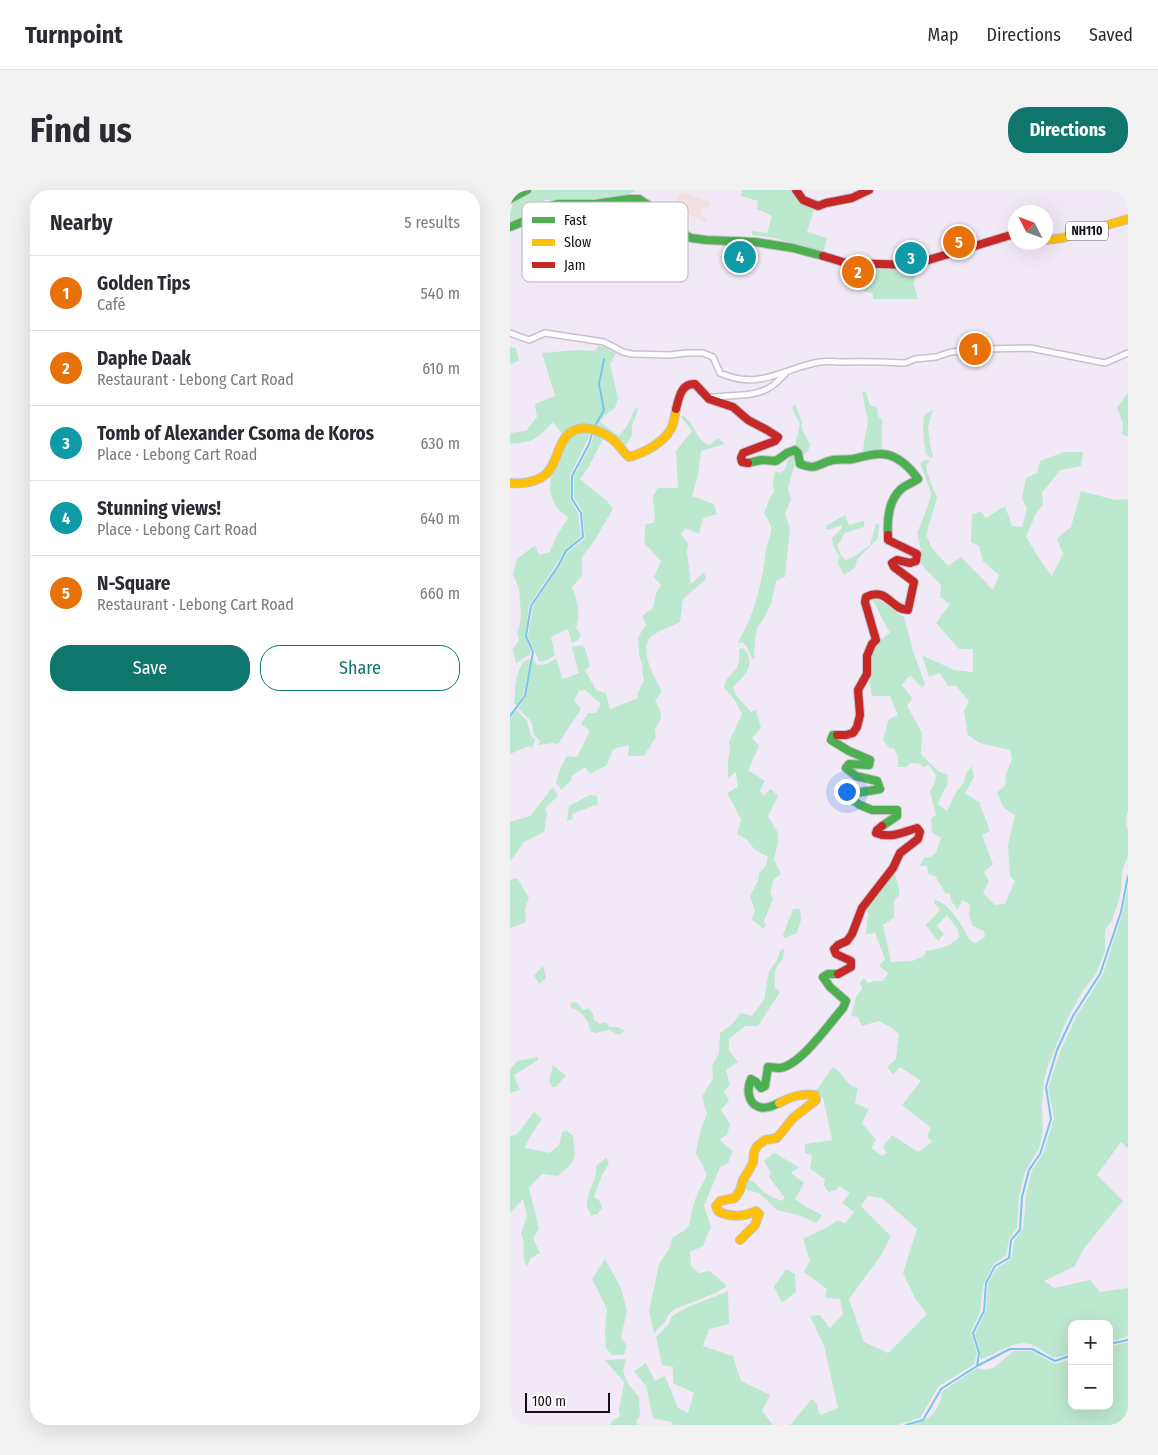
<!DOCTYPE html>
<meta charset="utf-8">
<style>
body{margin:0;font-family:"Fira Sans Condensed",sans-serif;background:#f2f2f3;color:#2b2b33}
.controls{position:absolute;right:15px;bottom:15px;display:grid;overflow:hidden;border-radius:10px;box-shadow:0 5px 20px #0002}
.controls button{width:45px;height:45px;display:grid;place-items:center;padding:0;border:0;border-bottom:1px solid #e1e1e2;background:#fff;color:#2b2b33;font:25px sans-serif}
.compass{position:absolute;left:498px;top:15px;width:45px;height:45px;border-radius:50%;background:#fff;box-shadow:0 5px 20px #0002;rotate:312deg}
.scale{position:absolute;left:15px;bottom:12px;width:85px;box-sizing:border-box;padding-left:5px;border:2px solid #140d18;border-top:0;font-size:14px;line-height:18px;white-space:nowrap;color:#140d18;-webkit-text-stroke:4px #fff;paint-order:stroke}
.you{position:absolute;left:336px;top:601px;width:18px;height:18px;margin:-12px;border:4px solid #fff;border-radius:50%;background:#1a73e8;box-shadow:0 0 0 8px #1a73e833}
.badge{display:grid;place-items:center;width:32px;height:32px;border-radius:50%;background:#0f766e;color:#fff;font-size:16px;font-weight:700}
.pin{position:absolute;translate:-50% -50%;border:2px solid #fff;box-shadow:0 1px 5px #0006}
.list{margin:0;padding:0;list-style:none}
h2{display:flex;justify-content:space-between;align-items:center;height:65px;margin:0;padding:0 20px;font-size:21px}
h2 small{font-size:16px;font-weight:400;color:#7c7c81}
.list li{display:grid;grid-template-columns:32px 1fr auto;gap:15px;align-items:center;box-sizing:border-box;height:75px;padding:0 20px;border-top:1px solid #e1e1e2}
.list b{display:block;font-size:19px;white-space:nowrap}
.list p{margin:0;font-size:16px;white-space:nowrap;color:#7c7c81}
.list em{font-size:16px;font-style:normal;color:#7c7c81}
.actions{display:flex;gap:10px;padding:15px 20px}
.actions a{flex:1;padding:11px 0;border:1px solid #0f766e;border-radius:20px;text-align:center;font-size:18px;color:#0f766e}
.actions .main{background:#0f766e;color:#fff}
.map{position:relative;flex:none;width:618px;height:1235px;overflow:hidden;border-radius:20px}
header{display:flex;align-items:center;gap:30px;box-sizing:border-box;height:70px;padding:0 25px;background:#fff;border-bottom:1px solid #e1e1e2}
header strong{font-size:24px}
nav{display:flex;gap:28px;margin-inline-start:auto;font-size:18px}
.intro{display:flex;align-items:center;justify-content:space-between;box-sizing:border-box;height:120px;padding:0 30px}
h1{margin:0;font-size:35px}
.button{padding:12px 22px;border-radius:20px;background:#0f766e;color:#fff;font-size:18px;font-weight:700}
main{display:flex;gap:30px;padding:0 30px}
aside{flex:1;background:#fff;border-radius:20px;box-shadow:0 5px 20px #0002}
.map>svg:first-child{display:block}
.education{fill:#f2e1e2}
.green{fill:#bde8d0;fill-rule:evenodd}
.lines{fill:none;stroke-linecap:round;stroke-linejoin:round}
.stream{stroke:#78c5eb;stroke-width:2}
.street-casing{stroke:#c8c0cc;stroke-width:8}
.fast-casing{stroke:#c8c0cc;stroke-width:10}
.slow-casing{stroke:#c8c0cc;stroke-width:10}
.jam-casing{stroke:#c8c0cc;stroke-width:10}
.street{stroke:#fdfcfe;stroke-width:5}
.fast{stroke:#4caf50;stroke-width:8}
.slow{stroke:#ffc107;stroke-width:8}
.jam{stroke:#c62828;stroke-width:8}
.labels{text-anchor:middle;stroke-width:4;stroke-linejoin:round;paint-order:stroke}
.shield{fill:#fff;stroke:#5a565d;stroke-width:1}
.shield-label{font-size:12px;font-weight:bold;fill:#140d18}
.key{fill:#fff;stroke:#b8b6ba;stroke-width:1}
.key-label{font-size:14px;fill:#140d18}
</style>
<header>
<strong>Turnpoint</strong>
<nav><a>Map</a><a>Directions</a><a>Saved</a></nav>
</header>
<div class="intro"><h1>Find us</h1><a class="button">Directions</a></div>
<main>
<aside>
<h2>Nearby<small>5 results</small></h2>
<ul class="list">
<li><span class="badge" style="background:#e8710a">1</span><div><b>Golden Tips</b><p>Café</p></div><em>540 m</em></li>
<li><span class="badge" style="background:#e8710a">2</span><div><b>Daphe Daak</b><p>Restaurant · Lebong Cart Road</p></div><em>610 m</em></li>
<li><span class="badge" style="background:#0f9aa8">3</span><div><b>Tomb of Alexander Csoma de Koros</b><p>Place · Lebong Cart Road</p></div><em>630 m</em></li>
<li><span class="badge" style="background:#0f9aa8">4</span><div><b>Stunning views!</b><p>Place · Lebong Cart Road</p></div><em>640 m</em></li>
<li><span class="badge" style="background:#e8710a">5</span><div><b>N-Square</b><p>Restaurant · Lebong Cart Road</p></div><em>660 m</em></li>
</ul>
<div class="actions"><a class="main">Save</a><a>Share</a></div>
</aside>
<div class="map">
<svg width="618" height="1235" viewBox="0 0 618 1235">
<rect width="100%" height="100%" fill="#f2e9f6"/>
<path class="education" d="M171,2L201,12L197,19L193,18L190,24L197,28V32L161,18Z"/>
<path class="green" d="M23,0H126L120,4L87,10H35L13,26L0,33V23L4,10Z
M232,0H282L290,11L304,19L297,42L317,48L313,63L265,48L242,45V41L257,43L262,26L247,19L248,11L231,6Z
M352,77L406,78L404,94L408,109H363V104L349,99Z
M88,156L97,158L106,163L100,174L108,208L105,218L94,226L90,232L109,246L117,236L126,217L128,220L122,236V245L114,258L86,237L62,238L52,244L43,232C26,250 24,252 0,254V243L16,241L27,227L25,214L45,206L32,163L67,160L85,161Z
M0,157L6,158L9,171L0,174Z
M352,202H356L360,215L367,218L368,226L372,230V260L352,265L358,231Z
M618,202V247L612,244L613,233L607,218Z
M285,214L292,232V239L300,255L298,261L293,265L289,264L285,256L290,234L282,218Z
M423,219L418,238L421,259L423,265L421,268L416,264C414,252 412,238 414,226Z
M173,226C187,234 184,250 200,255L208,248L215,254L191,261L188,285L182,306L204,314L207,324L193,328L189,344L175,338L171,344L178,354L177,362L181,394L194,382L196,389L173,409L170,432C161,437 149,440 142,446C127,460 145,487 152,501L145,511C153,524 153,526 145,539L146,547L134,566H118L119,555L103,559L97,575L80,584L75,577L62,586L61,591L51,600L46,592L51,577L57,566L67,567L80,541L71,534L78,523H86L91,514L75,500L69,501L64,510L71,519L48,554L43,553L28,555L30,551L24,545L21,531L8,518L16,507L23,469L27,475L37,474L46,468L53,489L69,483L62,457L72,455L75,458L80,476L75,480L86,500L96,503L100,519L128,508L127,504L134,491L132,481L133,477L129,465L128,447L136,435L132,426L143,418L146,404L151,395L144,387L151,371L135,354C133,348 136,341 135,335L145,332L143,306L148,298H168L166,261L182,241L171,227Z
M73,240L81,241L78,249L60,285L61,311L68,323L71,346L55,361L19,416L15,447L21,462L20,465L15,467L6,474L3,459L9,450L7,442L10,433L11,424L9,399L3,384L7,369L25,355L29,365L40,362L46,347L58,328C55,325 51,322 48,319C40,309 36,291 45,280L56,251L59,247Z
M85,242L94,247L78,278L70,289L97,311L103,319L85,350L72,367V386L62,397C68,413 71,421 66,438L71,445L68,450L62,453L58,439L41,447L45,465L37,470L29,472L18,446L23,416L58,362L75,348L72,321L64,308V286L81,254Z
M554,262H573L571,276L550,280L532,303L533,314L526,324L516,346L528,367L542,386L553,364L547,349L561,337L571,301L606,310L618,309V621C616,627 615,634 618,640V665L612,682L611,701L607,716L602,730L595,740V761L586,784L574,799L557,829L539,873L534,889L532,917L533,939L529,958L515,982L509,1007L507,1038L499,1049L496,1065L484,1074L478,1085L473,1096L470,1122L461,1142L467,1163L464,1174L429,1196L425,1202L410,1228L387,1235H280L302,1209L307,1215L310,1225L328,1218L314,1156L300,1126L310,1125L320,1138L333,1124L330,1109L315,1108L317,1099L294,1082L300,1070L293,1049L316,1038L328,1030L335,1033L344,1022L332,1013L340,1003L330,996L326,1000L318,1002L314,995L315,989L300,979L302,965L295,963V954L322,950L313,907H309L305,902L323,877C334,883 335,895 348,898L345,913L359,919L352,933L366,950L361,958L372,966L377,963L373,957L382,945L408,962L422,952L417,946L421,938L392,915L411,891L390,877L383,884L377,877L386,869L389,844L382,838L369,831L352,836L348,827L341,826L346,807L352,799L350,792L354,788L358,793L364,791H373L378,783L369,776L375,769L365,743L356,744L358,722L355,718L384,679L390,704L384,711V728L373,735L381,772L402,771L414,766L416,761C430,758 438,758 449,747L448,740L437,725L427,736L434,744L428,751L416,735L430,720L424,713L425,710C438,713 446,727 453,738C458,746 456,748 465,753L475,747L474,741L463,736L459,725L460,714L452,710L448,720L442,712L440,704L435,703L425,686L418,684L417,676H409L415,667H420L426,663L431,648L422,642L421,629L426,625L420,602L424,594L426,586L419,575L412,577L411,574L401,573L396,577H388V566L384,558L380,559L373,550L379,529L388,525L380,506H362C359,489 355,467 368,452C371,448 376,446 380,443L361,407C374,410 382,420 394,427L403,461L415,494L412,498L401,486L397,488L392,495L402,508L397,516L412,543L411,564L428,581L438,585L437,596L434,600L428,614L437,621L446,602L453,594L457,582L462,576L464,587L455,603L469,612L480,641L472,645L483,674L474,682L479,691L473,703L485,715L495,714L505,691L500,686L498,655L505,625L493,617L487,602L495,596L496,584L502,569L500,560L470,553L458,545L454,521L459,511L446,496H438L430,483L419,487L412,465L444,480L463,482V459H449L426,433L440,414L430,407L431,395L411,374V360L407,343L419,313L421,303L410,273L415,270L420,271L416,276L418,285L427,308L416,345L422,358L438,376L451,367L483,400L489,385L473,371L469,356L461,352L462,324L471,322L476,328L495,316L502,336L512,337L517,318L512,309L516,288L527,283L530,271ZM358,1006L372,1008L407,1039L393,1083L406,1110L417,1124L378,1163L354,1152L339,1109L372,1064L381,1046L351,1016Z
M283,263L285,267V275L281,286L278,300L281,309L275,324L280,338L275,387L266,391L261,414L252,432L248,436L245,448L244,470C239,465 239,456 232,452L227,454C246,421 251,397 256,360C257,353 262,344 261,337C260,332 256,327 254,323L260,307L264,302L263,295L265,281L271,283L275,279L280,265Z
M335,325L339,335L354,331V337L335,343L327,356L331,365L336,370L348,364L360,355L366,334H369L368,348L347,370L345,378L335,384H333L328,373L329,366L323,355L322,348L332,338V335L317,340L315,336Z
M233,458C248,474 235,485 223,497L226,505L241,522L246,520L251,538L242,548L249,556L238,580L255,591L250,600L253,606L261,599L268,606L258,626L268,643V653L264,669L271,684L264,689L260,702L263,709L254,731L256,735L254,739L242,730L245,720L240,706L248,691L249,683L256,676L258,667L245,660L236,649L227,644L231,629L217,603L228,597L226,582L218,588V571L220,561L219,552L232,524L224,509L214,497C217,485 219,489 225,480C230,474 229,465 229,459Z
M21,469L13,506L7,515L4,514C6,497 4,486 14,471Z
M7,520L17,531L21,545L25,550L22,558L19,556L0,564V527Z
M43,597L48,606L35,618L37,623L34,642L14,652L0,672V632L20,626Z
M80,605L87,606L88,614L62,624L63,629L57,631L59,616Z
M7,688L19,708L15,718L16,732L0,738V690Z
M618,697V958L611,952L587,985L613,1011L574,1058L565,1076L534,1091L544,1098L580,1090L590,1102L618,1098V1146L599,1152V1134H562V1163L544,1168C537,1164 530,1158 523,1155C504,1148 487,1165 470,1169V1161L465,1144L476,1121L478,1093L487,1078L501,1069L504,1051L513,1039L516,1006L522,980L533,964L544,928L538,898L551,860L566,827L593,784L613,721Z
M283,719H290L291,730L287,743L274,748L273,745Z
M274,758L273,769C264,777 264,786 265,798L270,802L248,836H235L219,849V860L228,872L216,880L220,895L214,901L219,911L211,920L220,934L217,945L210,949L215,955L223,961L218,973L210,977L194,1016L201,1037L193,1056L180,1062L181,1076L189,1083L200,1081L217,1096L206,1103L165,1119L159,1124L155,1132L144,1143L139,1121L149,1074L159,1059L162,1048C186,1034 177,1036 184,1013C187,1003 193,994 197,984L186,963L190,942L197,924L192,907L203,888L202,876L209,863L210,843L222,834L231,823L242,826L254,810L259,781L267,770L270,761Z
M33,776L36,788L29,794L24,785Z
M66,812L74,820L79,818L83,824L84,830L90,834L95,832L100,837H108L115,841L109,845L99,840L86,843L80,841C80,831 71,820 61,818L60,813Z
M28,867V870L4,885L10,900L0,903V880L7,871Z
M43,875L56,886L45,897H42L39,891Z
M24,922L32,929L19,948L15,958L40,963L49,955L52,942L57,941L63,946C66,971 67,970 48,986L32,984L19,998L29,1039L23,1048L30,1063L21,1068L17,1076C10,1066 17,1055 11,1044L17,1026L13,1009L0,1023V946L7,944Z
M264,963L289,977L281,983L294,993L285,1009L295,1016L312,1025L307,1033L288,1025L267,1020L249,1003L237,1000L235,994L238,989L246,994L255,1003L271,1011L275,1008L259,987L261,983L254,971Z
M96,968L99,973L92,985L84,1007L89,1010L92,1018L87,1025L83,1024L82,1027C80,1024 78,1019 77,1016C76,1002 88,990 86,976Z
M95,1069L111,1098L117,1121L111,1147L117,1156L114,1165H102L96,1158L95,1139L97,1119L82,1089Z
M276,1079L285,1084L286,1102L272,1113L264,1097Z
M218,1101L219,1134L199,1139L193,1156L223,1166L231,1191L260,1205L252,1221L263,1235H163L161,1232L143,1228L136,1196L124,1181L136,1173L145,1191L155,1186L168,1218L178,1223L184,1203L163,1193V1177L152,1175L146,1147L158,1135L162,1126L178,1117Z
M618,1152V1230L610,1235H402C422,1229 428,1221 433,1201L467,1178L474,1180L483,1178L504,1161H522L545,1174L562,1169V1216H599V1157Z
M116,1169L113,1181L118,1194L129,1207L130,1225L126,1232L129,1235H100L102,1231L110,1226L109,1220L114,1192L95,1170Z"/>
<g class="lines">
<path class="stream" d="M85,236L94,220L89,194L94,169
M0,526L15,506L23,462L16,446L21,416L48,376L56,361L73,347L71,323L62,309V286L79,254L83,240
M599,1154L618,1150
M467,1176L469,1163L463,1143L474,1121L476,1093L485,1076L499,1068L501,1050L510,1040L512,1007L519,980L530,964L541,929L536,897L547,860L563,826L590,784L611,722L618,686
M396,1235L413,1230L431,1199L467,1176L500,1159H522L545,1171L562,1165"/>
<defs>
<path id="street" d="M0,143L19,150L35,143L94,152L113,162L122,164L160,165L176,163H193L203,167L210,183C250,201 273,178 310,172C318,171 326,172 333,172C354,171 375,172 395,173L405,169L426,167L441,162L477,159L520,158L595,173L618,163
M198,208C217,204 239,208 257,199C264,196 270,189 275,184"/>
<path id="fast" d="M0,9L17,0
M0,37L12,32L35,17L48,14H85L119,9H129L143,18L164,39L181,48L196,50L245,52L283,58L313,66
M238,273L251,270L266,271L277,263L285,260L288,263L290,274C309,281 307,273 323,270C330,269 337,270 343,269C352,267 361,264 370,264C385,263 400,277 408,289C402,293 396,295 391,299C379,310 377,329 378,345
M327,545H323L321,550L339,561L360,570L359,575L339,574L336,578L346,586L367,591L370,599L341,604L340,608L350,615L362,620H387V626L372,636
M269,913C263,916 255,919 249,917C237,913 237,898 241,889L246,892L251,898L255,896L258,877C262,877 266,878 270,878C291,875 319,834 333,818L336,811L320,797L313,787L318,784H328"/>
<path id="slow" d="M536,50L553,48L618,29
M0,293C13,294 26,293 36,284C44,277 46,266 50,257C60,232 82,235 101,248C108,253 112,261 119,267C134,263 153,253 161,239C164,233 165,226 166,219
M230,1050L245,1035L249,1024L246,1021C233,1027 221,1028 208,1021L206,1016L210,1011L225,1008L230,1000L233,990L243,973L244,962L247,956L255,950L267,948L283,928L306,910L305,905C291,903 281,907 269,913"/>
<path id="jam" d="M286,0L293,10L308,16L316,13L342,8L359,0
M313,66L336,73L402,75L501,45L506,46
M166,219C169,208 171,193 185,194L199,209L223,217L238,230L257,240L268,247L265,251L233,263L231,268L232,272L238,273
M327,545H336L343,543L347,537L350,525L348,500L357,484V466L362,454L366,450L355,412L356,407C377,396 381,420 398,420L404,392L384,377L382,373L387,370L400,373L406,371L407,364L378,350V345
M328,784L341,777V771L326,764L324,759L328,755L337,751L342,744L352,718L383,678L390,663L408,649L410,642L407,638C393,642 381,649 366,643L367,640L372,636"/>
</defs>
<use href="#street" class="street-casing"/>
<use href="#fast" class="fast-casing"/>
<use href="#slow" class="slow-casing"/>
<use href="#jam" class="jam-casing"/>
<use href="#street" class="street"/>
<use href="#fast" class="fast"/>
<use href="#slow" class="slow"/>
<use href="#jam" class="jam"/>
</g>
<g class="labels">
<rect class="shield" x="556" y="31.5" width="42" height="19" rx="4"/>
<g class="shield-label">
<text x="577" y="45">NH110</text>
</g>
</g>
<rect x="12" y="12" width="166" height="80" rx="8" class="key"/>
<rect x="22" y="27" width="23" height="6" fill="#4caf50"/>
<rect x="22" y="49" width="23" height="7" fill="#ffc107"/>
<rect x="22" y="72" width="23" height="6" fill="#c62828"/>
<g class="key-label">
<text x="54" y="35">Fast</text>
<text x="54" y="57">Slow</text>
<text x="54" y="80">Jam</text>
</g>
</svg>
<div class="controls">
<button>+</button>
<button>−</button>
</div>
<svg class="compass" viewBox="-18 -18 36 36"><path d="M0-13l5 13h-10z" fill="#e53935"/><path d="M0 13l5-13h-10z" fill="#7c7c81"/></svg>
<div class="scale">100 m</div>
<div class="you"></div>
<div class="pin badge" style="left:465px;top:159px;background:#e8710a">1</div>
<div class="pin badge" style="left:348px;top:82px;background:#e8710a">2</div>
<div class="pin badge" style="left:401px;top:68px;background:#0f9aa8">3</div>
<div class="pin badge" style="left:230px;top:67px;background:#0f9aa8">4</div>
<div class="pin badge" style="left:449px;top:52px;background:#e8710a">5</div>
</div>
</main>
